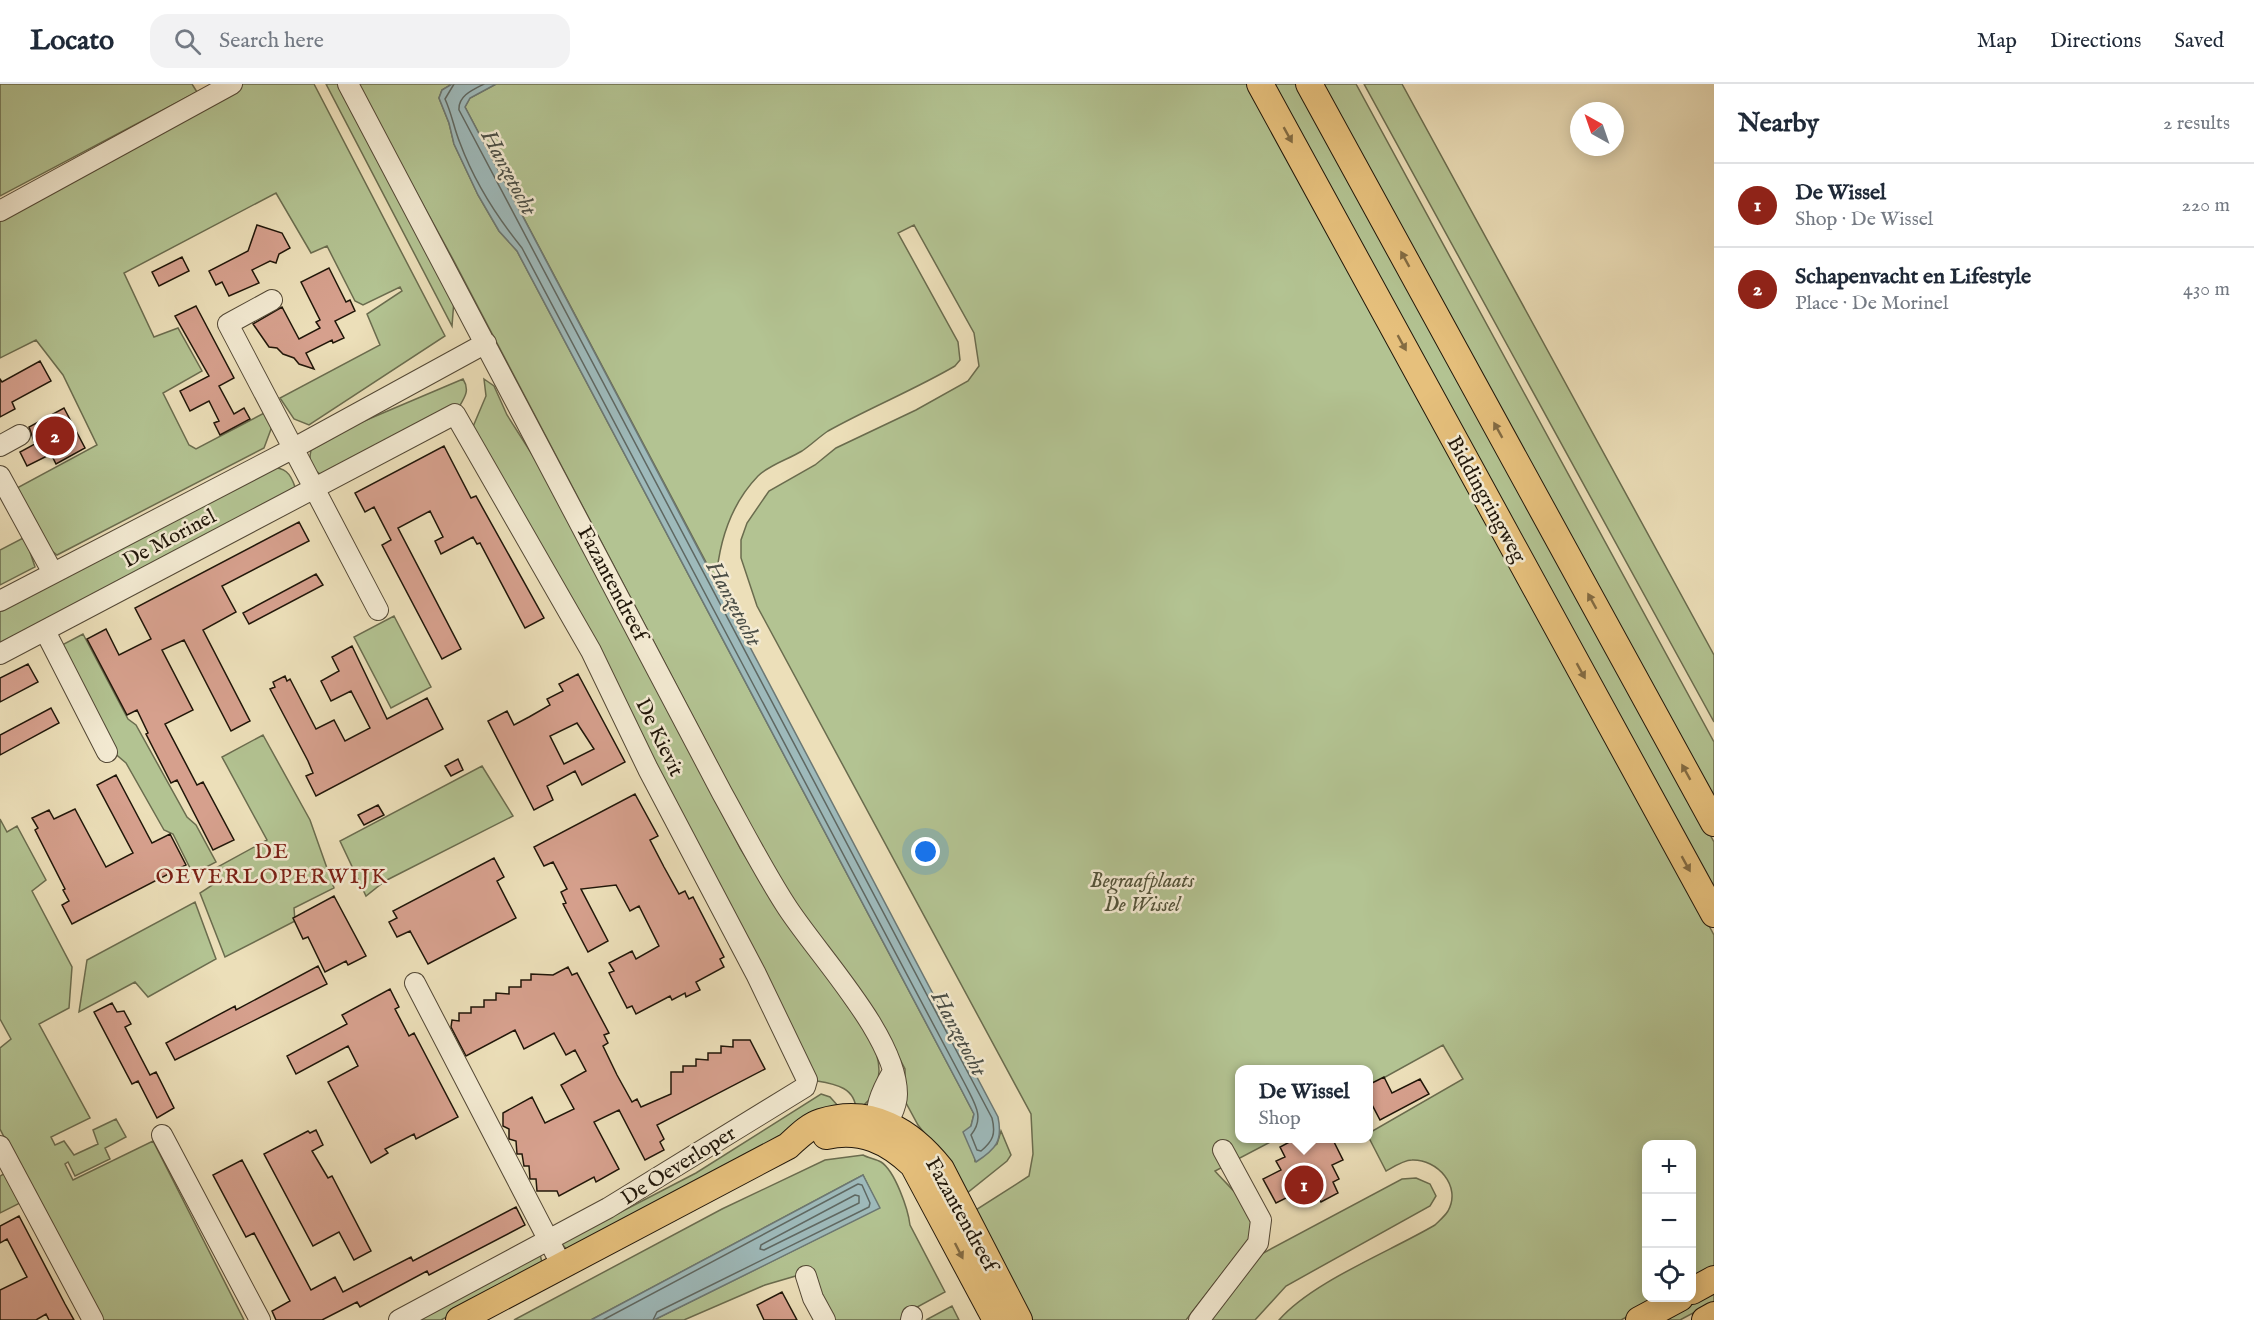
<!DOCTYPE html>
<meta charset="utf-8">
<style>
body{margin:0;font-family:"IM FELL English",serif;background:#f2f2f3;color:#1f2937}
.controls{position:absolute;right:18px;bottom:18px;display:grid;overflow:hidden;border-radius:12px;box-shadow:0 3px 15px #0003}
.controls button{width:54px;height:54px;display:grid;place-items:center;padding:0;border:0;border-bottom:2px solid #e0e1e3;background:#fff;color:#1f2937;font:30px sans-serif}
.compass{position:absolute;left:1570px;top:18px;width:54px;height:54px;border-radius:50%;background:#fff;box-shadow:0 3px 15px #0003;rotate:320deg}
.you{position:absolute;left:926px;top:768px;width:21px;height:21px;margin:-15px;border:4px solid #fff;border-radius:50%;background:#1a73e8;box-shadow:0 0 0 9px #1a73e833}
.badge{display:grid;place-items:center;width:39px;height:39px;border-radius:50%;background:#8f2418;color:#fff;font-size:20px;font-weight:700}
.pin{position:absolute;translate:-50% -50%;border:3px solid #fff;box-shadow:0 2px 6px #0006}
.popup{position:absolute;left:1235px;top:981px;width:138px;height:78px;box-sizing:border-box;display:grid;place-content:center;border-radius:12px;background:#fff;filter:drop-shadow(0 2px 4px #0005);font-size:20px;white-space:nowrap;color:#747a83}
.popup b{font-size:22px;color:#1f2937}
.popup::after{content:'';position:absolute;left:50%;top:100%;margin-left:-12px;border:12px solid transparent;border-top-color:#fff}
.list{margin:0;padding:0;list-style:none}
h2{display:flex;justify-content:space-between;align-items:center;height:78px;margin:0;padding:0 24px;font-size:26px}
h2 small{font-size:20px;font-weight:400;color:#747a83}
.list li{display:grid;grid-template-columns:39px 1fr auto;gap:18px;align-items:center;box-sizing:border-box;height:84px;padding:0 24px;border-top:2px solid #e0e1e3}
.list b{display:block;font-size:22px;white-space:nowrap}
.list p{margin:0;font-size:20px;white-space:nowrap;color:#747a83}
.list em{font-size:20px;font-style:normal;color:#747a83}
.icon{flex:none;width:33px;height:33px;fill:none;stroke:currentColor;stroke-width:2;stroke-linecap:round;stroke-linejoin:round}
.map{position:relative;flex:none;width:1714px;height:1236px;overflow:hidden}
header{display:flex;align-items:center;gap:36px;box-sizing:border-box;height:84px;padding:0 30px;background:#fff;border-bottom:2px solid #e0e1e3}
header strong{font-size:28px}
nav{display:flex;gap:33px;margin-inline-start:auto;font-size:21px}
.search{width:420px;height:54px;background:#f2f2f3;display:flex;align-items:center;gap:15px;box-sizing:border-box;padding:0 21px;border-radius:18px;color:#747a83;font-size:22px}
main{display:flex}
aside{flex:1;background:#fff}
.map>svg:first-child{display:block}
.green{fill:#b3c392;stroke:#6a6c4e;stroke-width:1.5}
.water{fill:#9ebabb;stroke:#6c7874;stroke-width:1.5}
.lines{fill:none;stroke-linecap:round;stroke-linejoin:round}
.shore{stroke:#5f6862;stroke-width:1.5}
.building{fill:#d6a08d;stroke:#201609;stroke-width:1.5;fill-rule:evenodd}
.minor-casing{stroke:#534835;stroke-width:22}
.major-casing{stroke:#201609;stroke-width:28}
.minor{stroke:#f3ead2;stroke-width:20}
.major{stroke:#e6c07c;stroke-width:26}
.oneway{fill:#836b42}
.labels{text-anchor:middle;stroke-width:5;stroke-linejoin:round;paint-order:stroke}
.street-label{font-size:21px;fill:#201609;stroke:#f3ead2}
.park-label{font-size:21px;font-style:italic;fill:#535339;stroke:#f3ead2}
.water-label{font-size:22px;font-style:italic;fill:#4c4f47;stroke:#f3ead2}
.neighbourhood-label{font-size:22px;letter-spacing:1.5px;fill:#7a1f14;stroke:#f3ead2}
</style>
<header>
<strong>Locato</strong>
<div class="search"><svg class="icon" aria-label="search" viewBox="0 0 24 24"><circle cx="10" cy="10" r="6"/><path d="M15 15l6 6"/></svg>Search here</div>
<nav><a>Map</a><a>Directions</a><a>Saved</a></nav>
</header>
<main>
<div class="map">
<svg width="1714" height="1236" viewBox="0 0 1714 1236">
<rect width="100%" height="100%" fill="#ecdfb9"/>
<filter id="stains"><feTurbulence type="fractalNoise" baseFrequency=".00333" numOctaves="4"/><feColorMatrix values="0 0 0 0 .2 0 0 0 0 .09 0 0 0 0 .02 0 0 0 .5 -.17"/></filter>
<radialGradient id="worn" r=".72"><stop offset=".6" stop-color="#630" stop-opacity="0"/><stop offset="1" stop-color="#630" stop-opacity=".3"/></radialGradient>
<path class="green" d="M0,0H192L197,8L0,112Z
M218,0H314L445,252L309,341L294,335L280,314L380,261L367,230L402,207L400,203L363,221L355,217L327,162L311,169L276,109L124,189L154,253L178,244L202,287L163,309L189,361L196,365L268,327L274,337L264,364L57,471L52,467L17,404L97,361L63,291L36,256L0,274V118Z
M326,0H338L454,216L452,242Z
M357,0H452L442,6L439,14L449,39L454,60L478,111L499,147L517,167L961,1005L974,1030L971,1042L975,1077L997,1060L1001,1047L1011,1071L1007,1077L962,1113L937,1065L918,1041L905,1017V985L886,949L788,808L743,728L455,179Z
M496,0H1253L1714,851V1187L1692,1199V1060H1646V1214H1663L1621,1236H1279C1312,1198 1389,1168 1435,1141C1439,1137 1445,1132 1448,1127C1462,1102 1437,1075 1412,1076C1404,1076 1393,1083 1386,1087L1368,1052L1369,1049L1463,995L1443,961L1369,1002L1368,986H1240V1054L1276,1055L1215,1087C1234,1109 1259,1125 1249,1155L1186,1236H1028L971,1129L1029,1092L1033,1070L1031,1030L757,522L741,474V456L747,439L769,407L815,381L836,364L916,326L968,297L979,282L974,249L914,141L898,149L958,258L960,276L955,282C914,306 869,324 828,347C819,353 811,361 802,367C789,375 769,381 758,392C730,421 719,458 716,497L465,23L470,14Z
M1270,0H1297L1714,758V818Z
M1316,0H1356L1714,658V725Z
M1364,0H1402L1714,571V638Z
M463,295C470,306 465,313 459,323L323,392C311,385 308,380 311,366L357,340Z
M484,295L494,302L507,331L542,386L740,764C773,817 811,865 844,917C855,933 872,953 877,972C883,994 875,1016 856,1027C856,1004 836,1000 817,997L766,893L472,345L486,312Z
M270,383C285,384 290,388 295,403L286,414L0,563V524Z
M25,453L35,483L0,501V466Z
M394,532L431,603L391,624L354,553Z
M83,550L128,635L136,641L187,733L196,741L216,778L193,790L173,750L164,746L126,679L112,667L62,561Z
M263,651L310,736L334,804L294,824L295,837L225,873L200,809L217,798L212,786L267,756L222,673Z
M482,682L513,732L385,797L366,812L340,757Z
M0,735L7,748L17,742L46,796L32,807L72,883L69,924L39,940L90,1034L51,1053L55,1061L64,1057L74,1071L98,1060L93,1046L116,1035L126,1053L105,1064L110,1075L75,1092L68,1078L65,1080L73,1096L153,1057L244,1236H98L0,1045V964L11,955L0,935Z
M195,818L216,875L148,913L135,898L79,928L87,876Z
M821,1010L830,1013L839,1023L569,1168L561,1159L696,1089Z
M863,1071C868,1074 876,1075 881,1078C895,1087 908,1125 910,1141L945,1208L908,1228L906,1236H831L806,1189L765,1201L684,1236H654L879,1124L863,1091L591,1236H514L722,1125L825,1076Z
M7,1088L24,1117L0,1129V1092Z
M1416,1094L1430,1100L1436,1112L1430,1122L1286,1202L1255,1236H1204L1254,1174L1402,1095Z
M540,1170L543,1183L441,1236H413Z
M1714,1203V1218L1680,1236H1652Z
M952,1222L959,1236H926Z"/>
<path class="water" d="M452,0H496L470,14L465,23L998,1033C1003,1057 996,1065 976,1078L963,1048L971,1042L974,1030L961,1005L517,167L499,147L478,111L454,60L449,39L439,14L442,6Z
M863,1091L880,1124L654,1236H591Z"/>
<g class="lines">
<path class="shore" d="M454,0L445,15C452,30 454,45 460,59C474,97 497,133 522,164L966,1002C975,1020 985,1034 971,1051L977,1066L981,1067C993,1057 996,1050 992,1034L459,26C458,12 472,6 484,0
M855,1111L859,1112V1119L764,1166L760,1165L761,1161Z
M603,1236L858,1100L862,1101L870,1119L869,1123L657,1228L653,1236"/>
</g>
<path class="building" d="M257,141L282,149L290,164L279,170L276,179L270,177L252,186L259,199L229,212L222,198L216,201L209,187L248,167Z
M182,173L189,187L159,202L152,188Z
M329,184L346,218L350,216L355,227L335,237L344,254L333,259L332,256L306,269L314,285L299,280L294,274L283,270L277,264L269,263L253,240L282,223L299,255L320,244L316,238L320,236L301,198Z
M196,222L234,294L219,302L234,330L244,324L250,335L220,351L214,339L219,337L209,317L190,327L180,307L209,292L175,232Z
M40,277L51,297L12,318L15,325L0,333V295L2,298Z
M64,324L85,364L56,380L51,370L27,382L20,368L35,360L29,343Z
M444,362L471,414L476,412L544,534L525,544L480,459L477,460L473,453L441,470L435,457L443,453L430,427L398,444L461,565L442,575L382,461L391,456L374,423L365,428L355,409Z
M299,438L309,457L222,502L236,528L203,546L250,637L231,647L184,556L162,566L193,626L165,640L197,701L203,698L234,756L213,766L177,696L171,699L146,650L148,649L137,626L127,631L87,555L106,545L119,571L151,555L135,524Z
M316,490L323,501L249,540L243,529Z
M352,562L387,635L427,614L443,645L316,712L306,692L313,689L308,677L270,605L275,603L273,598L285,592L287,597L290,595L316,645L334,636L345,657L370,644L351,607L331,617L321,597L339,587L332,573Z
M28,580L38,598L0,618V594Z
M578,590L625,678L582,701L575,687L547,702L553,716L534,726L488,637L507,627L514,641L529,633L550,621L547,615L563,607L559,600ZM577,639L594,665L564,680L550,652Z
M51,624L59,639L0,671V651Z
M458,675L463,686L451,692L445,682Z
M116,691L152,759L170,750L186,781L72,840L62,821L69,817L63,806L65,805L35,746L38,744L32,734L49,726L54,735L75,725L106,783L133,769L97,701Z
M635,710L658,752L650,756L664,783L679,810L685,807L689,815L693,813L724,873L720,875L724,883L696,898L700,906L686,913L685,909L672,916L670,912L636,930L632,922L627,924L609,889L614,887L609,879L632,867L636,875L659,862L639,822L630,827L616,801L581,805L608,857L588,868L563,820L566,819L561,808L567,805L553,778L544,782L534,763Z
M378,721L384,731L364,741L358,731Z
M494,774L504,793L497,797L516,834L428,880L410,847L397,853L389,838L397,834L393,827Z
M334,812L366,872L348,881L346,877L325,888L308,853L303,855L293,834Z
M318,882L327,900L175,976L166,959L235,922L236,926Z
M568,883L572,891L577,889L609,949L604,951L608,959L603,962L617,991L632,1018L637,1015L641,1023L671,1010V988H683V982H696V975L708,976V969H721V962L733,963V956H750L765,985L657,1041L664,1055L660,1058L664,1066L645,1076L619,1026L594,1038L619,1085L596,1098L594,1093L559,1112L557,1107H537L536,1095H530L529,1082H524L522,1070H517L516,1057L509,1055V1045L503,1042V1029L532,1013L545,1039L574,1025L561,1001L586,987L575,966L566,971L554,949L524,965L515,946L466,972L451,943L452,936L459,937V929H471V923H484V916H496V909L509,910V903H521V896H531V890L553,891Z
M390,905L399,923L395,925L409,952L414,949L458,1033L416,1055L414,1050L385,1065L388,1069L371,1079L328,998L358,982L348,962L296,990L287,972L347,940L342,931Z
M112,919L117,928L124,927L131,940L125,943L150,991L156,988L174,1024L157,1034L138,997L132,1000L94,928Z
M1384,993L1392,1009L1420,995L1429,1010L1380,1036L1368,1013V1001Z
M316,1046L323,1061L312,1067L328,1094L332,1092L371,1167L354,1176L339,1148L313,1162L264,1070L308,1047L310,1049Z
M1317,1054H1332L1343,1076L1332,1081L1339,1095L1333,1098L1338,1109L1321,1118L1317,1109L1300,1118L1296,1109L1276,1119L1263,1095L1281,1086L1276,1077L1285,1073L1280,1063L1295,1055L1300,1064Z
M242,1076L311,1206L335,1193L343,1208L411,1173L413,1177L516,1123L525,1141L429,1191L427,1187L360,1223L357,1218L322,1236H276L272,1227L290,1217L254,1149L246,1153L213,1091Z
M19,1132L65,1220L74,1236H49L46,1230L36,1236H0V1206L27,1193L7,1155L0,1159V1142Z
M782,1208L797,1236H764L757,1221Z"/>
<g class="lines">
<defs>
<path id="minor" d="M348,0L722,709C742,745 762,784 785,820C815,868 897,952 897,1010C897,1024 887,1040 880,1051
M0,127L232,0
M272,216L228,240L378,526
M0,362L20,351
M0,392L53,489
M0,517L294,364L486,259
M45,547L107,668
M0,570L455,330L591,567L648,685L756,890L807,996L805,1003L608,1124L399,1236
M415,899L562,1182
M877,1048C873,1026 881,1008 892,989
M162,1051L260,1236
M0,1062L93,1236
M806,1192L813,1214L825,1236
M911,1236L912,1232
M1199,1236L1258,1159L1261,1136L1223,1066"/>
<path id="major" d="M1260,0L1714,830
M1309,0L1714,739
M826,1052C861,1044 888,1057 913,1081L996,1236
M1692,1207L1714,1195
M459,1236L788,1062C798,1053 808,1042 821,1038C871,1022 911,1047 941,1085L1019,1236
M1639,1236L1680,1214
M1705,1236L1714,1231"/>
</defs>
<use href="#minor" class="minor-casing"/>
<use href="#major" class="major-casing"/>
<use href="#minor" class="minor"/>
<use href="#major" class="major"/>
</g>
<defs><path id="oneway-solid" d="M-6-.8H1V-3.2L6.5 0L1 3.2V.8H-6Z" transform="scale(1.5)"/></defs>
<g class="oneway">
<use href="#oneway-solid" transform="translate(1288 51) rotate(61)"/>
<use href="#oneway-solid" transform="translate(1405 175) rotate(-119)"/>
<use href="#oneway-solid" transform="translate(1402 259) rotate(61)"/>
<use href="#oneway-solid" transform="translate(1498 346) rotate(-119)"/>
<use href="#oneway-solid" transform="translate(1592 517) rotate(-119)"/>
<use href="#oneway-solid" transform="translate(1581 587) rotate(61)"/>
<use href="#oneway-solid" transform="translate(1686 688) rotate(-119)"/>
<use href="#oneway-solid" transform="translate(1686 780) rotate(61)"/>
<use href="#oneway-solid" transform="translate(959 1167) rotate(63)"/>
</g>
<g class="labels">
<g class="street-label">
<text transform="translate(1487 415) rotate(61)" y="7">Biddingringweg</text>
<text transform="translate(169 454) rotate(-28)" y="7">De Morinel</text>
<text transform="translate(613 499) rotate(62)" y="7">Fazantendreef</text>
<text transform="translate(660 653) rotate(64)" y="7">De Kievit</text>
<text transform="translate(678 1081) rotate(-32)" y="7">De Oeverloper</text>
<text transform="translate(962 1130) rotate(61)" y="7">Fazantendreef</text>
</g>
<g class="park-label">
<text x="1142" y="803">Begraafplaats<tspan x="1142" dy="24">De Wissel</tspan></text>
</g>
<g class="water-label">
<text transform="translate(510 88) rotate(62)" y="8">Hanzetocht</text>
<text transform="translate(735 519) rotate(62)" y="8">Hanzetocht</text>
<text transform="translate(960 949) rotate(62)" y="8">Hanzetocht</text>
</g>
<g class="neighbourhood-label">
<text x="272" y="774">DE<tspan x="272" dy="25">OEVERLOPERWIJK</tspan></text>
</g>
</g>
<rect width="100%" height="100%" filter="url(#stains)"/>
<rect width="100%" height="100%" fill="url(#worn)"/>
</svg>
<div class="controls">
<button>+</button>
<button>−</button>
<button><svg class="icon" aria-label="locate" viewBox="0 0 24 24"><circle cx="12" cy="12" r="6"/><path d="M12 2v4M12 18v4M2 12h4M18 12h4"/></svg></button>
</div>
<svg class="compass" viewBox="-18 -18 36 36"><path d="M0-13l5 13h-10z" fill="#e53935"/><path d="M0 13l5-13h-10z" fill="#747a83"/></svg>
<div class="you"></div>
<div class="pin badge" style="left:1304px;top:1101px">1</div>
<div class="popup"><b>De Wissel</b>Shop</div>
<div class="pin badge" style="left:55px;top:352px">2</div>
</div>
<aside>
<h2>Nearby<small>2 results</small></h2>
<ul class="list">
<li><span class="badge">1</span><div><b>De Wissel</b><p>Shop · De Wissel</p></div><em>220 m</em></li>
<li><span class="badge">2</span><div><b>Schapenvacht en Lifestyle</b><p>Place · De Morinel</p></div><em>430 m</em></li>
</ul>
</aside>
</main>
